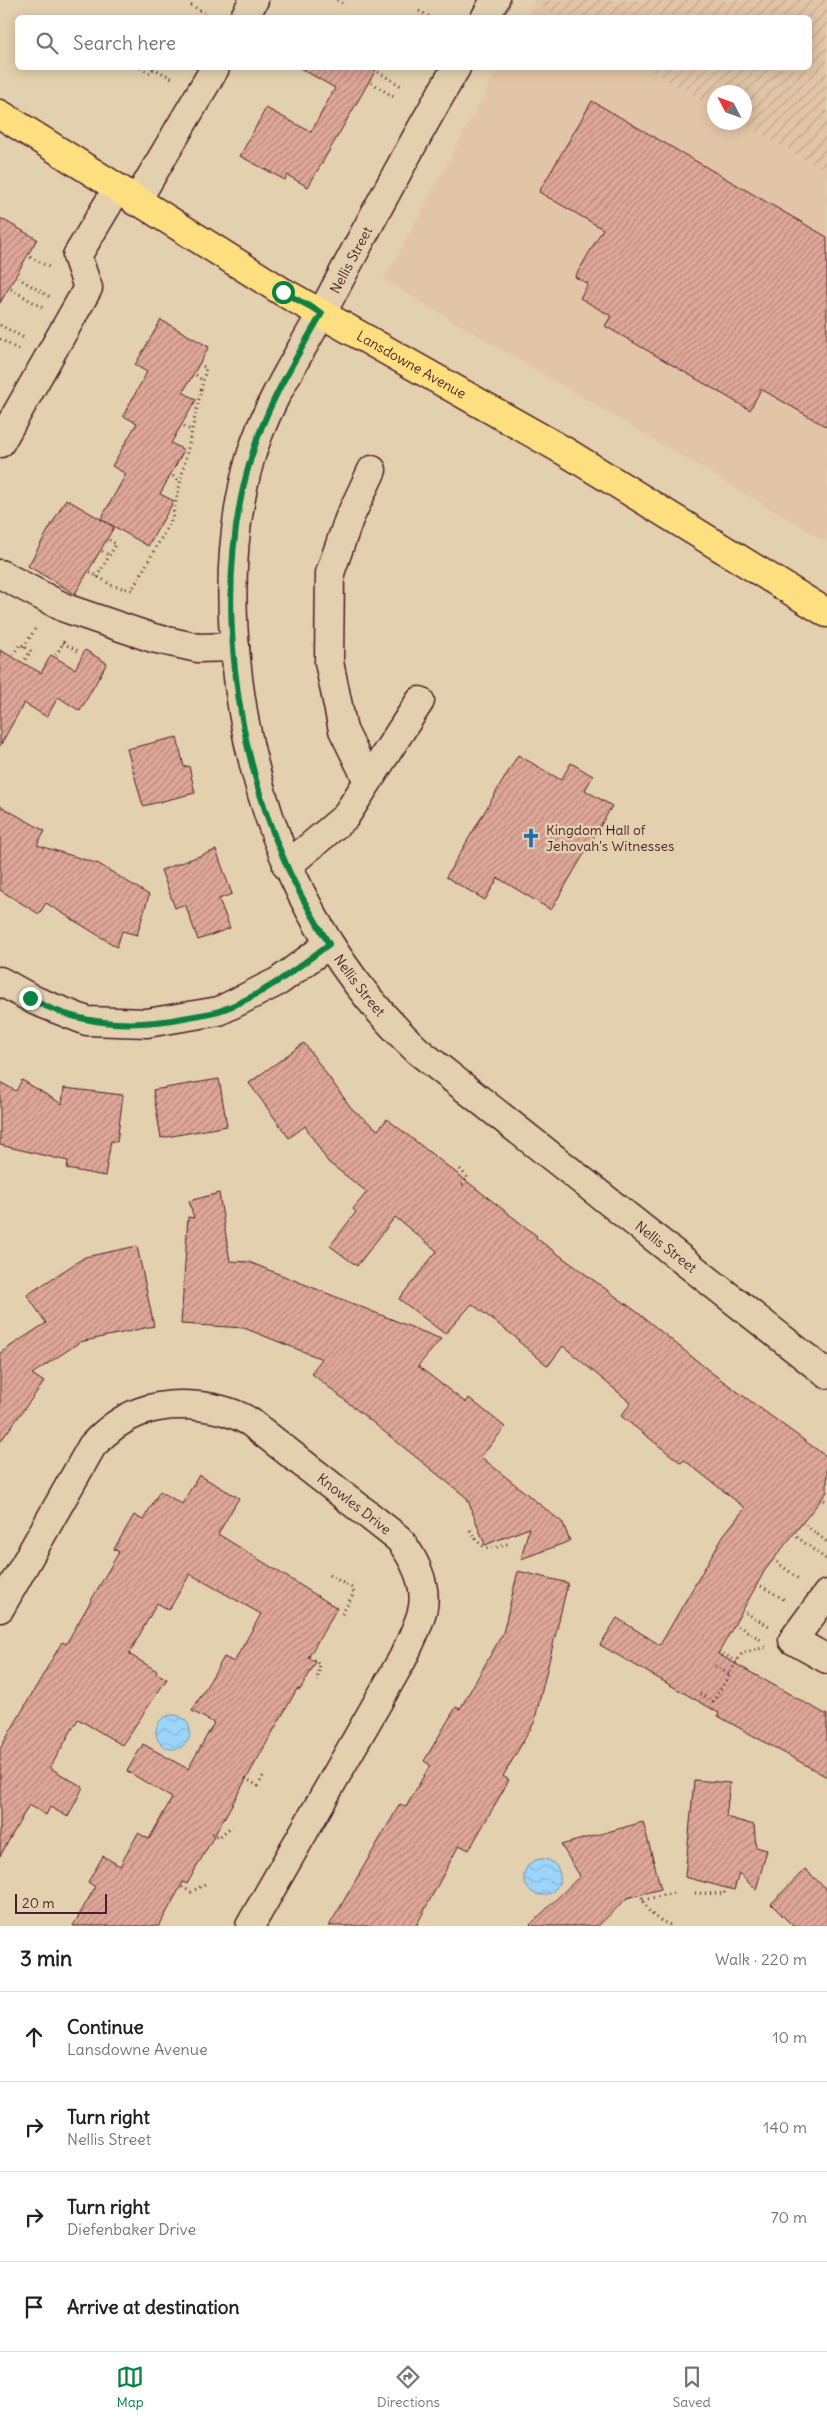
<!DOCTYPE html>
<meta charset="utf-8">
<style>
body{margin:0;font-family:Delius,sans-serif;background:#f2f2f2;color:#202124}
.compass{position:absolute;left:707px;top:85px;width:45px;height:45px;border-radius:50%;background:#fff;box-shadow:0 2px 12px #0003;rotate:311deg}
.scale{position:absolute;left:15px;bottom:12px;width:92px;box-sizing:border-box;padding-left:5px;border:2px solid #4a1f2b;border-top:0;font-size:14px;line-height:18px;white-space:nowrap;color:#4a1f2b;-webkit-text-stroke:4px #e3d0ae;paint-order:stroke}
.stop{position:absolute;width:15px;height:15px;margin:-11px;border:4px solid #0b8043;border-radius:50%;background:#fff}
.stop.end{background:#0b8043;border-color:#fff;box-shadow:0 1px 5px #0008}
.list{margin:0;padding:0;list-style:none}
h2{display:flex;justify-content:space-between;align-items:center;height:65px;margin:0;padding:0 20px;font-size:21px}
h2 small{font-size:16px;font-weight:400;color:#757577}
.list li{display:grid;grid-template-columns:32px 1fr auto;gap:15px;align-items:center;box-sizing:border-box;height:90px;padding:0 20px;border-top:1px solid #e0e0e0}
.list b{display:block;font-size:19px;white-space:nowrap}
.list p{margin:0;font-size:16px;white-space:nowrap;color:#757577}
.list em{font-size:16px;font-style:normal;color:#757577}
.icon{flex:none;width:28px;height:28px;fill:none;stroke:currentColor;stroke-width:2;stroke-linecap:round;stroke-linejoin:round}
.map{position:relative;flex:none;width:827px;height:1926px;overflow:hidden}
.search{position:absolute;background:#fff;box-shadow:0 2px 12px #0003;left:15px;right:15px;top:15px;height:55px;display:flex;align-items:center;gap:12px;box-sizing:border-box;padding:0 18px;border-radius:8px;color:#757577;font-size:19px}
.sheet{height:425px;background:#fff}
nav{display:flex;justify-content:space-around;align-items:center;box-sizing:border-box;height:70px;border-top:1px solid #e0e0e0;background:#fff;font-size:14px;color:#757577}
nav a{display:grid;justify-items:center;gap:2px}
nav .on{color:#0b8043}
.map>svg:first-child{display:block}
.built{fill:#e2c4a7}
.industrial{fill:url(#industrial-furrows)}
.water{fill:url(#water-waves);stroke:#7b8ca8}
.building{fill:url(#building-hatch);stroke:#4a1f2b}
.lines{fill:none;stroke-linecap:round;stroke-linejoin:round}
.minor-casing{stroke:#4a1f2b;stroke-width:31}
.major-casing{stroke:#4a1f2b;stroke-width:31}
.path{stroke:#4a1f2b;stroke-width:3;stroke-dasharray:1 4;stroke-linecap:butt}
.minor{stroke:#e3d0ae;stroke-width:28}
.major{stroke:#fedf80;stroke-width:28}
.route{stroke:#0b8043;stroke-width:6}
.labels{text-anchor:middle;stroke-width:5;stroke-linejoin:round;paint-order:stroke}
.street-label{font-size:14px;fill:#4a1f2b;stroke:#e3d0ae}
.poi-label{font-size:14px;fill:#4a1f2b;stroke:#e3d0ae;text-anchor:start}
</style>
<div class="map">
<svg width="827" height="1926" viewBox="0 0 827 1926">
<defs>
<pattern id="industrial-furrows" width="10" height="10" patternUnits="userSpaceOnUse" patternTransform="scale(1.25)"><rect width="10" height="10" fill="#e2c4a7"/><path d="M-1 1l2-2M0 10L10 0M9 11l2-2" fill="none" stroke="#c3a890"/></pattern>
<pattern id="water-waves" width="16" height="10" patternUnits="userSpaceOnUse" patternTransform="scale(1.25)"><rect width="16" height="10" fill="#9cd5fc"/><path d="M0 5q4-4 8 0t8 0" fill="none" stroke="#88b6d8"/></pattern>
<pattern id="building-hatch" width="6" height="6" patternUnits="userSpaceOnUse" patternTransform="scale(1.25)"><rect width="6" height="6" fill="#dfa798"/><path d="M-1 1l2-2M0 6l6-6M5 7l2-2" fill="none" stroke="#b7877c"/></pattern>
</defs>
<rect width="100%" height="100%" fill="#e3d0ae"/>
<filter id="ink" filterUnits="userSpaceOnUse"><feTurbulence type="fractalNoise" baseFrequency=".02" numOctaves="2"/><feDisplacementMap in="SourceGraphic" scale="10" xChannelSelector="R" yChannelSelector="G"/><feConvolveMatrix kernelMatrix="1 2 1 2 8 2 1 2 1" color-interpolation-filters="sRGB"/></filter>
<g filter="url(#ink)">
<path class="built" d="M534,3L560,17L526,18Z
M499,68H647L714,107V122L742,123L827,172V542L384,280Z"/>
<path class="industrial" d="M536,0H827V172L742,123L744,122V92H714V107L647,68H810V18L560,17L534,3Z"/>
<path class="water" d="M156 1732a17 17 0 1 1 34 0a17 17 0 1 1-34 0Z
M524 1877a18 18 0 1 1 36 0a18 18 0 1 1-36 0Z"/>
<path class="building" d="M300,68H377L308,187L287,175L285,180L240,156L266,108L311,132L335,88Z
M592,101L827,237V427L761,389L750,410L605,326L611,316L580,298L588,284L575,277L603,229L539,192Z
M0,218L37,239L0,303Z
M161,320L209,347L183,392L196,400L171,443L184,450L160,494L174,501L148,546L101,519L126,474L112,466L137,423L123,416L147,372L135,365Z
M66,499L114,527L75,594L28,566Z
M0,650L41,673L51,655L75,669L85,650L107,663L80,711L58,697L47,717L24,703L0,746Z
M177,737L184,767L189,766L195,793L143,806L127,749Z
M518,755L561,780L571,763L593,776L585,790L612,806L551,910L498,878L485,900L446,877Z
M0,806L45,831L37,845L99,864L149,895L137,935L122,931L117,947L46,903L39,914L0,890Z
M216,850L232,894L219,899L230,928L198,940L185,904L175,908L161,870Z
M304,1043L352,1109L378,1130L387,1119L537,1236L536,1238L637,1312L712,1373L827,1457V1492L765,1570L718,1654L827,1715V1777L718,1716L719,1713L600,1645L617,1618L660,1645L723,1536L745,1508L684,1460L681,1463L621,1416L631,1403L563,1346L548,1366L518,1341L519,1340L472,1304L445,1334L399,1299L437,1251L395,1217L357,1266L330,1246L356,1212L353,1209L367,1192L328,1162L305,1126L289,1138L249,1083Z
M219,1079L227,1126L161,1138L153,1090Z
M22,1080L62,1104L64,1088L123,1095L117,1142L111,1141L105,1176L67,1169L68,1161L0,1145V1082L16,1091Z
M219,1193L230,1261L249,1262L441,1339L418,1366L466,1403L469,1398L505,1427L481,1457L563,1523L570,1541L521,1559L529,1528L485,1545L467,1498L311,1373L322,1359L244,1328L181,1324L188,1217L194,1218L189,1201Z
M137,1246L154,1326L80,1342L32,1374L44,1382L0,1442V1353L46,1323L27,1295L85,1257Z
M199,1475L239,1498L218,1534L337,1608L308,1658L316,1662L300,1690L297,1689L187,1884L183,1882L159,1926H73L95,1887L88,1882L103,1856L120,1866L138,1833L149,1839L172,1798L127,1771L143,1744L188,1769L214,1723L192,1711L224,1657L234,1662L261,1614L190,1574L169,1610L157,1603L129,1654L157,1671L156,1673L167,1679L122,1745L78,1719L50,1768L83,1787L68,1817L50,1807L46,1815L29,1805L0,1856V1749L62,1642L66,1644L119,1552L114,1549L134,1515L143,1520L160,1491L182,1504Z
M518,1571L568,1583L534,1723L503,1776L509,1780L469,1850L459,1845L416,1926H329L400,1804L406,1807L430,1765L424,1761L456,1707L460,1709L503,1633Z
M694,1780L730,1783L726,1817L754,1825L756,1847L767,1850L756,1890L739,1873L734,1890L685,1877Z
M643,1822L661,1889L627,1898L598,1926H529L580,1876L561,1845Z
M805,1869L827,1890V1926H793L771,1904Z"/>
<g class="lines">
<defs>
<g id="minor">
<path d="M244,18L254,0"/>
<path d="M485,18L495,0"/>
<path id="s1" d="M456,68C410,146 368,227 325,307C298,357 266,404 250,459C232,523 229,593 236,659C250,807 308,948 418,1051L827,1374"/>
<path d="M136,202L215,68"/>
<path d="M0,443L88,288L77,256L117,189"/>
<path d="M0,574L65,608L153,638L198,648L235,647"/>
<path d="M368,781L343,730L329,662L330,573L349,519L372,470"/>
<path d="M287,866L345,817L420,701"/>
<path d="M0,981L36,1001L87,1021L147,1023L219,1011L279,981L329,944"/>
<path d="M827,1594L793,1640L827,1659"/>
<path id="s2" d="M0,1608L92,1446C122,1413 155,1401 199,1406C218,1408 234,1412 250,1422L399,1539C413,1557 427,1583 423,1607C420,1624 410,1642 403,1658L250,1926"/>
</g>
<g id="major">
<path id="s3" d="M0,114L283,292L566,452L827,613"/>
</g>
</defs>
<use href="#minor" class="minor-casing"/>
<use href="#major" class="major-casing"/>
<path class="path" d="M337,0L343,3
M191,5L213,18
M419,11L432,18
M140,68L150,73L154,68
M153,68L175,80
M378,72L403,87
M371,83L396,98
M30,257L49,267
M18,278L50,297
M11,289L43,308
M0,325L26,339
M0,339L19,350
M196,375L203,381
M184,426L192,431
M173,476L180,482
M102,551L109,555
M90,572L113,586L132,590L172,519L206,368L201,365
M97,577L116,544L109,540
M63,643L78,651
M24,647L37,626
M13,655L20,644L31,651L24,661
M56,655L66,638
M460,1169L468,1178L460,1188
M824,1500L827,1502
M806,1525L827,1542
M470,1530C483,1551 487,1551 510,1543
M797,1537L827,1560
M777,1562L800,1580
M329,1575L352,1588L354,1593L342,1614
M761,1586L787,1601
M746,1613L769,1626
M738,1626L763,1641
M723,1654L737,1661
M309,1657L320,1664L317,1681
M715,1666L729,1674
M700,1694L713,1702L742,1653L766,1647
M245,1778L258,1786L264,1774
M212,1833L219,1837L232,1826
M182,1887L191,1892L205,1884
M695,1893L724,1894L725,1890
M642,1897C648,1914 657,1920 673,1926
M643,1900L673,1893"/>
<use href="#minor" class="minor"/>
<use href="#major" class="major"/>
</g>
</g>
<g class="lines" filter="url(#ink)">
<path class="route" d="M30,998C79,1027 135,1028 189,1017C199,1015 209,1014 219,1011C260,997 295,970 329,944C315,920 300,896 289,871C234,750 212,587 251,458C266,406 295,360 322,313L283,292"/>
</g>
<defs>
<symbol id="church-bare" viewBox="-9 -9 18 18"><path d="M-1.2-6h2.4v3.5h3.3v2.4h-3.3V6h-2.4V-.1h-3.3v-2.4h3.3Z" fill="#1f6fb2" stroke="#e3d0ae" stroke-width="2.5" paint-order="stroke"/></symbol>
</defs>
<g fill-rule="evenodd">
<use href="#church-bare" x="517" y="824" width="28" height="28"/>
</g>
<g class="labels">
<g class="street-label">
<text transform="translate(351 260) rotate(-62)" y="5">Nellis Street</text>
<text dy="5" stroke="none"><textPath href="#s3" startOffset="482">Lansdowne Avenue</textPath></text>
<text dy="5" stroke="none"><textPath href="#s1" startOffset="998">Nellis Street</textPath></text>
<text dy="5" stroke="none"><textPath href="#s1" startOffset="1402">Nellis Street</textPath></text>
<text dy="5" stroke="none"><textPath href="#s2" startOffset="492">Knowles Drive</textPath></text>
</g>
<g class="poi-label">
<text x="546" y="835">Kingdom Hall of<tspan x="546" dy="16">Jehovah's Witnesses</tspan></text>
</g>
</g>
</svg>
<svg class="compass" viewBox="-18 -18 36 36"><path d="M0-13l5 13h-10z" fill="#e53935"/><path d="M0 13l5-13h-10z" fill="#757577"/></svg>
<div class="scale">20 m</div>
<div class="stop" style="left:283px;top:292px"></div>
<div class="stop end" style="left:30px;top:998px"></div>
<div class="search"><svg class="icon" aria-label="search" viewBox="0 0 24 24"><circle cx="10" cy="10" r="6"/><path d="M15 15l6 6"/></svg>Search here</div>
</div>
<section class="sheet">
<h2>3 min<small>Walk · 220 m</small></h2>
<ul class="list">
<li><svg class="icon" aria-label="ahead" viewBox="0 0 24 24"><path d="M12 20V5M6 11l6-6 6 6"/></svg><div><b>Continue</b><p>Lansdowne Avenue</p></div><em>10 m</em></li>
<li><svg class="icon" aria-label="right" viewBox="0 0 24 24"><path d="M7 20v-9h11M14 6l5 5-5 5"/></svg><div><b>Turn right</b><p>Nellis Street</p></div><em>140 m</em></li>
<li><svg class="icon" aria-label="right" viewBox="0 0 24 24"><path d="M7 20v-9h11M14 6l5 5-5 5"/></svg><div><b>Turn right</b><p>Diefenbaker Drive</p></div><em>70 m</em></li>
<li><svg class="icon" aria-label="arrive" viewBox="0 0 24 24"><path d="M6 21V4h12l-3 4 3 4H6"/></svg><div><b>Arrive at destination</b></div></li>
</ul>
</section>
<nav>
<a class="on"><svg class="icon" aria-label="map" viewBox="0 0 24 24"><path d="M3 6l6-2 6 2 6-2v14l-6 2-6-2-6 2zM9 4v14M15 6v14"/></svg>Map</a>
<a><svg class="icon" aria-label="directions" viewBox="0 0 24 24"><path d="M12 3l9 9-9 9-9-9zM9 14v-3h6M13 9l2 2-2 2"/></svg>Directions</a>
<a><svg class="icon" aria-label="saved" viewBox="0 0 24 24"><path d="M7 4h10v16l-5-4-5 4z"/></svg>Saved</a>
</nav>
